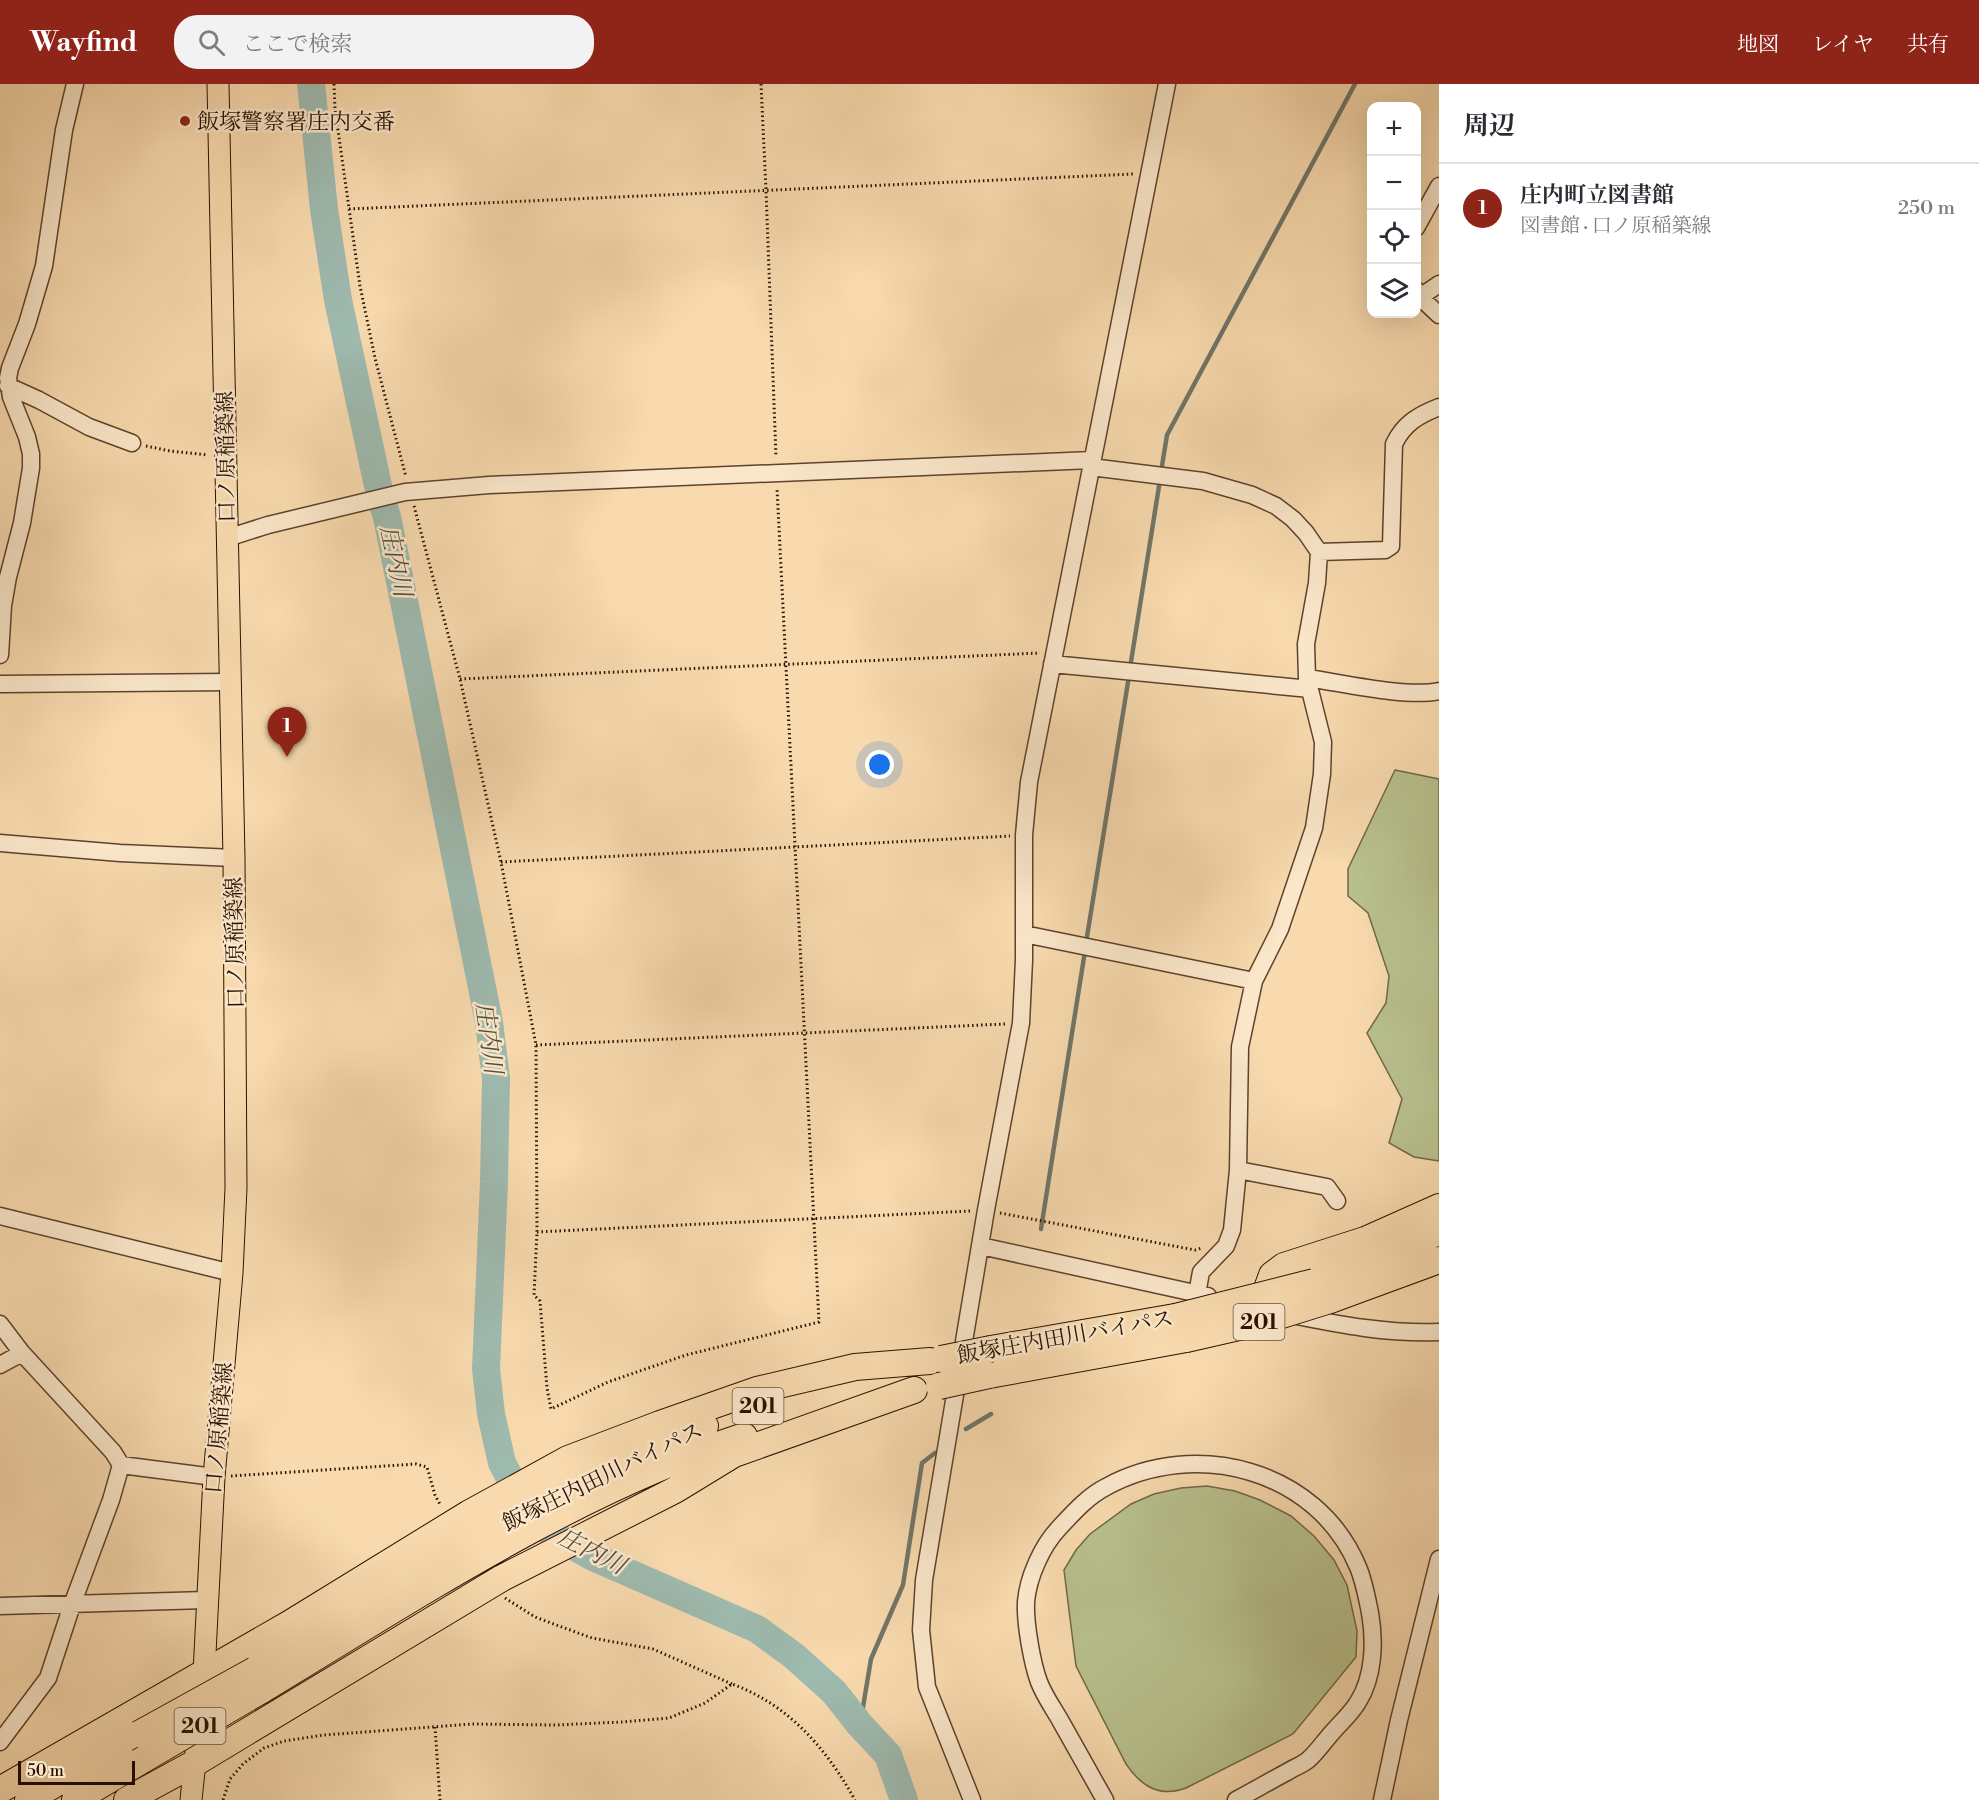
<!DOCTYPE html>
<html lang="ja">
<meta charset="utf-8">
<style>
body{margin:0;font-family:"Libre Bodoni","Noto Serif JP",serif;background:#f2f2f3;color:#2b2b33}
.controls{position:absolute;right:18px;top:18px;display:grid;overflow:hidden;border-radius:12px;box-shadow:0 6px 24px #0002}
.controls button{width:54px;height:54px;display:grid;place-items:center;padding:0;border:0;border-bottom:2px solid #e1e1e2;background:#fff;color:#2b2b33;font:30px sans-serif}
.scale{position:absolute;left:18px;bottom:15px;width:117px;box-sizing:border-box;padding-left:6px;border:3px solid #2a1000;border-top:0;font-size:16px;line-height:21px;white-space:nowrap;color:#2a1000;-webkit-text-stroke:4px #fae7ca;paint-order:stroke}
.you{position:absolute;left:880px;top:681px;width:21px;height:21px;margin:-15px;border:4px solid #fff;border-radius:50%;background:#1a73e8;box-shadow:0 0 0 9px #1a73e833}
.badge{display:grid;place-items:center;width:39px;height:39px;border-radius:50%;background:#8f2418;color:#fff;font-size:20px;font-weight:700}
.pin{position:absolute;translate:-50% -50px;filter:drop-shadow(0 2px 3px #0008)}
.pin::after{content:'';position:absolute;top:32px;width:21px;height:18px;background:inherit;clip-path:polygon(0 0,100% 0,50% 100%)}
.list{margin:0;padding:0;list-style:none}
h2{display:flex;justify-content:space-between;align-items:center;height:78px;margin:0;padding:0 24px;font-size:26px}
h2 small{font-size:20px;font-weight:400;color:#7c7c81}
.list li{display:grid;grid-template-columns:39px 1fr auto;gap:18px;align-items:center;box-sizing:border-box;height:90px;padding:0 24px;border-top:2px solid #e1e1e2}
.list b{display:block;font-size:22px;white-space:nowrap}
.list p{margin:0;font-size:20px;white-space:nowrap;color:#7c7c81}
.list em{font-size:20px;font-style:normal;color:#7c7c81}
.icon{flex:none;width:33px;height:33px;fill:none;stroke:currentColor;stroke-width:2;stroke-linecap:round;stroke-linejoin:round}
.map{position:relative;flex:none;width:1439px;height:1716px;overflow:hidden}
header{display:flex;align-items:center;gap:36px;box-sizing:border-box;height:84px;padding:0 30px;background:#8f2418;color:#fff}
header strong{font-size:28px}
nav{display:flex;gap:33px;margin-inline-start:auto;font-size:21px}
.search{width:420px;height:54px;background:#f2f2f3;display:flex;align-items:center;gap:15px;box-sizing:border-box;padding:0 21px;border-radius:24px;color:#7c7c81;font-size:22px}
main{display:flex}
aside{flex:1;background:#fff}
.map>svg:first-child{display:block}
.green{fill:#b8c18e;stroke:#716847;stroke-width:1.5}
.lines{fill:none;stroke-linecap:round;stroke-linejoin:round}
.stream{stroke:#707669;stroke-width:4.5}
.river{stroke:#9ebaaf;stroke-width:28}
.minor-casing{stroke:#5e422c;stroke-width:19}
.major-casing{stroke:#2a1000;stroke-width:23}
.highway-casing{stroke:#2a1000;stroke-width:28}
.path{stroke:#2a1000;stroke-width:3;stroke-dasharray:1.5 3;stroke-linecap:butt}
.minor{stroke:#fae7ca;stroke-width:16}
.major{stroke:#f8daae;stroke-width:21}
.highway{stroke:#f8daae;stroke-width:26}
.highway-bridge-casing{stroke:#2a1000;stroke-width:28;stroke-linecap:butt}
.highway-bridge{stroke:#f8daae;stroke-width:26}
.poi-dot{fill:#8f2418;stroke:#fae7ca;stroke-width:2}
.labels{text-anchor:middle;stroke-width:5;stroke-linejoin:round;paint-order:stroke}
.shield{fill:#fae7ca;stroke:#68503d;stroke-width:1.5}
.shield-label{font-size:21px;font-weight:bold;fill:#2a1000}
.poi-label{font-size:22px;fill:#2a1000;stroke:#fae7ca;text-anchor:start}
.street-label{font-size:22px;fill:#2a1000;stroke:#fae7ca}
.water-label{font-size:24px;font-style:italic;fill:#534c3d;stroke:#fae7ca}
</style>
<header>
<strong>Wayfind</strong>
<div class="search"><svg class="icon" aria-label="search" viewBox="0 0 24 24"><circle cx="10" cy="10" r="6"/><path d="M15 15l6 6"/></svg>ここで検索</div>
<nav><a>地図</a><a>レイヤ</a><a>共有</a></nav>
</header>
<main>
<div class="map">
<svg width="1439" height="1716" viewBox="0 0 1439 1716">
<rect width="100%" height="100%" fill="#f8daae"/>
<filter id="stains"><feTurbulence type="fractalNoise" baseFrequency=".00333" numOctaves="4"/><feColorMatrix values="0 0 0 0 .2 0 0 0 0 .09 0 0 0 0 .02 0 0 0 .5 -.17"/></filter>
<radialGradient id="worn" r=".72"><stop offset=".6" stop-color="#630" stop-opacity="0"/><stop offset="1" stop-color="#630" stop-opacity=".3"/></radialGradient>
<path class="green" d="M1395,686L1439,695V1077L1414,1073L1389,1059L1402,1015L1367,949L1386,919L1389,892L1368,829L1348,812V785Z
M1207,1402L1235,1407L1260,1416L1291,1432L1314,1452L1334,1476L1347,1501L1357,1547L1356,1573L1293,1650L1186,1704C1159,1714 1141,1702 1126,1680L1076,1582L1064,1486L1076,1466L1090,1450L1131,1420L1154,1410L1181,1404Z"/>
<g class="lines">
<path class="stream" d="M1161,388L1167,351L1355,0
M1130,584L1160,396
M1086,859L1129,592
M1041,1145L1085,867
M966,1345L991,1330
M860,1641L871,1575L903,1501L922,1379L935,1369"/>
<path class="river" d="M311,0L324,125L338,216L380,411L387,433L489,938L496,995L494,1098L486,1285L491,1330L502,1379L527,1426L539,1440L559,1454L593,1473L757,1545L794,1572L834,1608L860,1641L888,1671L904,1716"/>
<defs>
<path id="minor" d="M1416,144L1439,102
M1416,206L1420,213L1439,231
M1420,213L1439,200
M8,302L39,316L89,343L132,359
M1091,383L1203,397L1252,411L1276,422L1293,435L1306,449L1319,468L1317,499L1306,560L1307,594L1323,658L1322,690L1314,744L1280,845L1254,897L1240,963L1238,1086L1232,1146L1226,1162L1201,1188L1197,1210
M227,454L268,441L405,408L489,401L1092,376
M1319,468L1385,466L1391,462L1394,360C1404,339 1419,331 1439,323
M0,571L3,522L8,493L22,439L31,384V370L27,353L11,313L8,294L10,284L27,240L44,182L64,46L75,0
M1052,580L1310,605
M1307,594C1343,599 1406,614 1439,607
M0,600L230,598
M0,759L120,769L234,774
M1024,850L1254,897
M1238,1086L1327,1103L1337,1117
M0,1132L232,1189
M981,1162L1208,1212
M1292,1231C1341,1241 1388,1250 1439,1248
M0,1240L22,1269L113,1368L121,1381L111,1416L72,1521L48,1594L0,1658
M0,1281L22,1269
M121,1381L214,1393
M0,1522L206,1516
M972,1716L927,1603L921,1546L924,1496L986,1126L1021,939L1024,876V751L1029,698L1167,0
M1105,1716C1090,1689 1075,1663 1060,1636C1053,1624 1044,1611 1039,1598C1032,1579 1025,1539 1026,1518C1028,1493 1042,1462 1059,1444C1073,1429 1088,1412 1106,1403C1195,1354 1317,1385 1358,1483C1364,1497 1367,1514 1370,1529C1375,1557 1374,1593 1358,1618C1351,1630 1339,1640 1330,1651C1323,1659 1316,1669 1308,1676C1302,1681 1293,1684 1287,1688C1270,1697 1253,1707 1236,1716
M1382,1716L1399,1636L1439,1475"/>
<path id="major" d="M191,1716L204,1589L214,1393L232,1189L236,1104L234,774L218,0"/>
<path id="highway" d="M1314,1198L1439,1148
M1330,1216L1439,1176
M1260,1224L1272,1191L1284,1182L1365,1156L1439,1123
M991,1265L1175,1233
M989,1291L1186,1255
M255,1586C401,1499 545,1404 705,1342
M260,1607C416,1513 571,1409 744,1352
M0,1706L289,1540L468,1430L568,1375L660,1340L757,1306L855,1283L930,1277
M28,1716L139,1650
M75,1716L139,1678
M127,1716L195,1679L502,1494L675,1406L734,1370L914,1306"/>
</defs>
<use href="#minor" class="minor-casing"/>
<use href="#major" class="major-casing"/>
<use href="#highway" class="highway-casing"/>
<path class="path" d="M334,0L335,25L360,202L375,274L406,393
M761,0L766,106L776,373
M349,125L1133,90
M146,362L170,367L208,371
M414,422L460,595L501,778L536,961L537,1148L534,1211L540,1217L547,1304L551,1325L608,1298L686,1271L819,1238L777,404
M460,595L1040,569
M501,778L1010,752
M536,961L1005,940
M1000,1129L1195,1166L1202,1164
M537,1148L970,1127
M231,1392L416,1380L427,1383L435,1411L441,1422
M505,1514L535,1533L559,1542L592,1554L653,1565L732,1600
M435,1643L440,1716
M223,1716L230,1695L243,1680L264,1664L284,1657L324,1651L472,1640L556,1641L622,1638L669,1634L705,1619L732,1600C789,1621 826,1664 855,1716"/>
<use href="#minor" class="minor"/>
<use href="#major" class="major"/>
<use href="#highway" class="highway"/>
<defs>
<path id="highway-bridge" d="M1175,1233L1314,1198
M1186,1255L1256,1239L1330,1216
M941,1275L991,1265
M939,1302L989,1291
M139,1650L255,1586
M139,1678L260,1607"/>
</defs>
<use href="#highway-bridge" class="highway-bridge-casing"/>
<use href="#highway-bridge" class="highway-bridge"/>
</g>
<circle class="poi-dot" cx="185" cy="37" r="6"/>
<g class="labels">
<g class="shield">
<rect x="1233.5" y="1220" width="51" height="36" rx="4.5"/>
<rect x="732.5" y="1304" width="51" height="36" rx="4.5"/>
<rect x="174.5" y="1624" width="51" height="36" rx="4.5"/>
</g>
<g class="shield-label">
<text x="1259" y="1245">201</text>
<text x="758" y="1329">201</text>
<text x="200" y="1649">201</text>
</g>
<g class="poi-label">
<text x="197" y="45">飯塚警察署庄内交番</text>
</g>
<g class="street-label">
<text transform="translate(225 373) rotate(-91)" y="8">口ノ原稲築線</text>
<text transform="translate(234 859) rotate(-91)" y="8">口ノ原稲築線</text>
<text transform="translate(1065 1252) rotate(-10)" y="8">飯塚庄内田川バイパス</text>
<text transform="translate(218 1344) rotate(-85)" y="8">口ノ原稲築線</text>
<text transform="translate(602 1392) rotate(-26)" y="8">飯塚庄内田川バイパス</text>
</g>
<g class="water-label">
<text transform="translate(396 477) rotate(78)" y="8">庄内川</text>
<text transform="translate(489 954) rotate(82)" y="8">庄内川</text>
<text transform="translate(592 1467) rotate(27)" y="8">庄内川</text>
</g>
</g>
<rect width="100%" height="100%" filter="url(#stains)"/>
<rect width="100%" height="100%" fill="url(#worn)"/>
</svg>
<div class="controls">
<button>+</button>
<button>−</button>
<button><svg class="icon" aria-label="locate" viewBox="0 0 24 24"><circle cx="12" cy="12" r="6"/><path d="M12 2v4M12 18v4M2 12h4M18 12h4"/></svg></button>
<button><svg class="icon" aria-label="layers" viewBox="0 0 24 24"><path d="M12 4l9 5-9 5-9-5zM3 14l9 5 9-5"/></svg></button>
</div>
<div class="scale">50 m</div>
<div class="you"></div>
<div class="pin badge" style="left:287px;top:673px">1</div>
</div>
<aside>
<h2>周辺<small></small></h2>
<ul class="list">
<li><span class="badge">1</span><div><b>庄内町立図書館</b><p>図書館 · 口ノ原稲築線</p></div><em>250 m</em></li>
</ul>
</aside>
</main>
